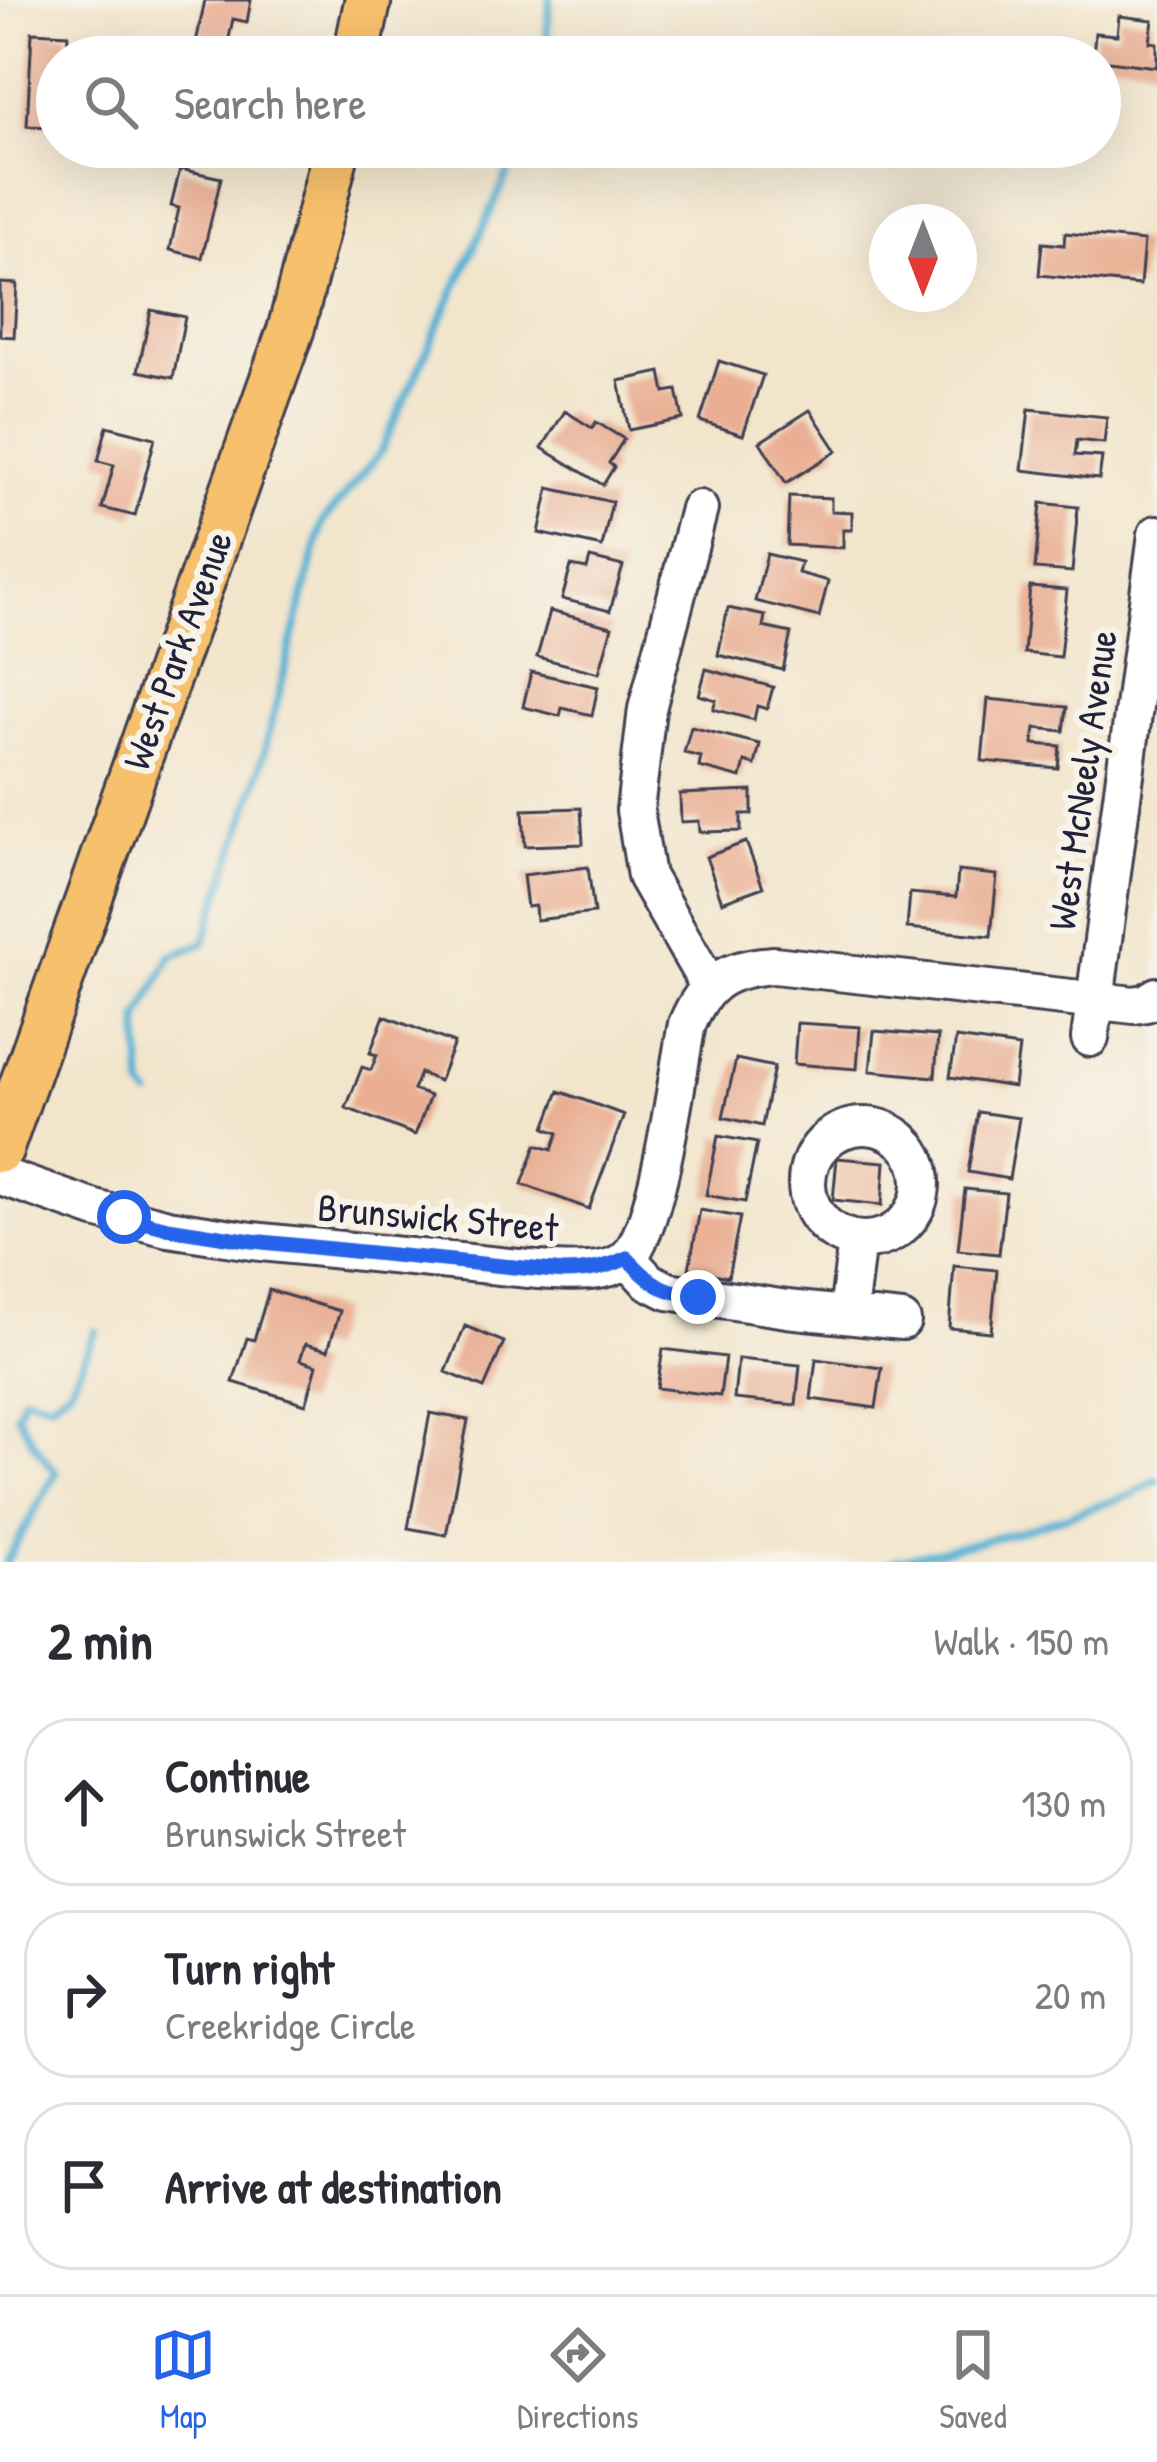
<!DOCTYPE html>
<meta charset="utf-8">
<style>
body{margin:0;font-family:"Patrick Hand",sans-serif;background:#f7f7f7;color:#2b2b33}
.compass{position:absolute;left:869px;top:204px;width:108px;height:108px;border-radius:50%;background:#fff;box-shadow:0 12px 48px #0002;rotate:180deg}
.stop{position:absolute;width:36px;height:36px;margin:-27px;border:9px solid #2563eb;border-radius:50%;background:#fff}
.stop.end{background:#2563eb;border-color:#fff;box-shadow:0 3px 12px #0008}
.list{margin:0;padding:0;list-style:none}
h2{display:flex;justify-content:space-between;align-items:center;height:156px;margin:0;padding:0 48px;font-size:51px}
h2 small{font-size:39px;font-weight:400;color:#7c7c81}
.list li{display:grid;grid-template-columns:78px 1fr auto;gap:36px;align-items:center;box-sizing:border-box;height:168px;margin:0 24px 24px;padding:0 24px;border:3px solid #e1e1e2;border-radius:48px}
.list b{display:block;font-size:45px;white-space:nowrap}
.list p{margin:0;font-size:39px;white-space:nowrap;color:#7c7c81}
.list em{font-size:39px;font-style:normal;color:#7c7c81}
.icon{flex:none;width:66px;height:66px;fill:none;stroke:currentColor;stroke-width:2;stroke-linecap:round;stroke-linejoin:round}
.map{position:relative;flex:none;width:1157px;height:1562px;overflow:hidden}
.search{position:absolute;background:#fff;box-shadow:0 12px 48px #0002;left:36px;right:36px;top:36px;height:132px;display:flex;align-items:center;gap:30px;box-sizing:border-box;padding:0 42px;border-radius:66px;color:#7c7c81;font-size:45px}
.sheet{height:732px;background:#fff}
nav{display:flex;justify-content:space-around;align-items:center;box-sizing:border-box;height:168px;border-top:3px solid #e1e1e2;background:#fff;font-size:33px;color:#7c7c81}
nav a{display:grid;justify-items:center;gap:6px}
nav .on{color:#2563eb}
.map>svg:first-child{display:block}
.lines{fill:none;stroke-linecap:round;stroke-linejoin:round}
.stream{stroke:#55b1d3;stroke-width:8}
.building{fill:#e9ae93}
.minor-casing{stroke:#413f51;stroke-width:42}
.major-casing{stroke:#413f51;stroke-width:51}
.minor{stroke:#fff;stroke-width:36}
.major{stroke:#f7c06c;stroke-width:45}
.route{stroke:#2563eb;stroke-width:15}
.labels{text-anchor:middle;stroke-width:12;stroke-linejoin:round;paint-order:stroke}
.street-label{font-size:39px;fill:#22223b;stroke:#f7f3e8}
</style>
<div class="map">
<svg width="1157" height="1562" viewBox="0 0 1157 1562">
<rect width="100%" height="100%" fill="#f7f3e8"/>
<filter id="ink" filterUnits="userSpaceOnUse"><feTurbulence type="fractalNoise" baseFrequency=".00833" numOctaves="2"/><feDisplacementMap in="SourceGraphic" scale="24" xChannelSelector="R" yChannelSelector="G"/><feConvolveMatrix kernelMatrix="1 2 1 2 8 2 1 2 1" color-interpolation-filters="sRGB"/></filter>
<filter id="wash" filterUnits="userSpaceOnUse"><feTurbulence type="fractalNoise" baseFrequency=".004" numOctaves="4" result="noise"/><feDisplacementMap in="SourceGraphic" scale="48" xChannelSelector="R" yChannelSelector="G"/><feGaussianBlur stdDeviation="2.7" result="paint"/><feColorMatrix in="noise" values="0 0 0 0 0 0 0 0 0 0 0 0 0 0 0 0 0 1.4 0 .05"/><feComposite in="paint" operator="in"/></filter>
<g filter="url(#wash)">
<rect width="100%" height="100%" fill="#f2e5cc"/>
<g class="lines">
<path class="stream" d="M545,57L550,0
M150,1096L143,1089L139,1019L171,956L204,943L256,784L322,523L380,453L520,147
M6,1562L56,1473L32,1441L17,1414L24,1396L51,1403L71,1386L96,1331
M892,1562L1015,1533L1131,1495L1157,1480"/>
</g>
<g id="blocks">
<path class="building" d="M205,0H251L247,22L233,19L225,57H193Z
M1119,16L1153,20L1150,42L1157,43V67L1100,60V57H1093L1095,33L1117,35Z
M32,32L68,34L67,57H57V127L27,126Z
M180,169L221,178L202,258L170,250L179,208L171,206Z
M1065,233L1144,241L1140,285L1039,275L1042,243L1064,245Z
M0,283L17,284L14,337L0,336Z
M151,310L185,317L173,378L138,371Z
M719,361L763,375L743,435L700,421Z
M661,372L665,392L677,390L683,419L629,430L619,381Z
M1029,409L1107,417L1104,443L1077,440L1075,455L1102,457L1099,479L1022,470Z
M810,410L837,451L786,483L760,442Z
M565,411L592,428L596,422L624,439L609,463L614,467L603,485L542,448Z
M107,426L155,438L135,516L102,508L114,465L98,461Z
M549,488L612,502L602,547L539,533Z
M789,496L831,498V511L852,512V530H843V548L787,545Z
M1041,503L1078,507L1072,572L1035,569Z
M767,554L801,562L798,573L828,581L819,617L755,601Z
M590,558L623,566L610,611L562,599L571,566L587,569Z
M1030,587L1067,590L1060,657L1024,653Z
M728,608L765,616L763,627L791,633L783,670L718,655Z
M550,611L612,627L599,673L537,657Z
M706,669L773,687L767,709L757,706L754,720L713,709L716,700L699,695Z
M531,672L598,687L592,715L562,708L560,716L523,707Z
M988,699L1067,707L1064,731L1035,728L1033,744L1060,746L1058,768L982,761Z
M691,727L760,744L755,765L745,762L741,778L699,767L701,757L684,753Z
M752,791V814H741V831L700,832L699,821L681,822L680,794Z
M581,808L583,844L525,846L523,810Z
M746,842L763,887L722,902L706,857Z
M588,867L594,913L536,920L535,906L527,907L523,875Z
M958,871L997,875L991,936L907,928L910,893L956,897Z
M384,1016L454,1043L439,1081L420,1073L413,1090L430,1096L415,1135L346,1108L362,1067L371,1070L377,1055L370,1053Z
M797,1023L860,1027L857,1069L794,1064Z
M874,1031L938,1036L935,1077L870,1071Z
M956,1038L1019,1047L1014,1087L950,1077Z
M736,1059L774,1067L762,1126L723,1117Z
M559,1091L624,1115L589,1209L522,1184L536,1145L552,1150L558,1133L545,1128Z
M978,1112L1019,1118L1009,1179L968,1172Z
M718,1136L757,1143L745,1202L706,1195Z
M837,1158L885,1162L882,1205L833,1200Z
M965,1189L1006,1193L999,1254L958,1250Z
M700,1210L740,1217L728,1277L689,1269Z
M954,1266L997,1270L991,1332L949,1328Z
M269,1290L340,1311L328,1350L305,1344L300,1360L317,1365L306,1404L233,1382L247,1338L254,1340Z
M465,1326L504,1342L484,1388L446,1372Z
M663,1349L725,1357L720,1396L657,1388Z
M738,1359L800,1365L796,1405L734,1399Z
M816,1359L882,1368L876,1408L811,1399Z
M430,1413L468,1420L446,1535L408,1528Z"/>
</g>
</g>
<g filter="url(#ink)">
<use href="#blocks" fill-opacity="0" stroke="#413f51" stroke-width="3"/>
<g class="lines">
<defs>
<path id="minor" d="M699,509L647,709L635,810L646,876L709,986
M1090,1038L1157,534
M807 1183a57 57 0 1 1 114 0a57 57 0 1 1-114 0Z
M0,1176L95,1209L168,1228L252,1241L539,1270C563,1272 610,1276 628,1257C659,1224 677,1073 687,1024C705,981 728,968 774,965L1134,1005L1146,1003L1157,996
M627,1258L648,1281L668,1291L787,1309L902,1321
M848,1314L857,1240"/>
<path id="major" d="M356,57L368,0
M0,1149L291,329L337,147"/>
</defs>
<use href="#minor" class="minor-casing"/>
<use href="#major" class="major-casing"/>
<use href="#minor" class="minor"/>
<use href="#major" class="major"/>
</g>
</g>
<g class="lines" filter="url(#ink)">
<path class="route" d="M124,1217L168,1228L252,1241L564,1272C587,1272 606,1268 627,1258C653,1286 661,1290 698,1297"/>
</g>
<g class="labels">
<g class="street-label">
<text transform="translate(177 650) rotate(-70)" y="14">West Park Avenue</text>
<text transform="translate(1082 780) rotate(-82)" y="14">West McNeely Avenue</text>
<text transform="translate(438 1217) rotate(5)" y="14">Brunswick Street</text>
</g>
</g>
</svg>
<svg class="compass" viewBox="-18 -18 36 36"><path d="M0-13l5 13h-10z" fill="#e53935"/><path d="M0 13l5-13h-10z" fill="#7c7c81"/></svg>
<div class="stop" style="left:124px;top:1217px"></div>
<div class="stop end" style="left:698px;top:1297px"></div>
<div class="search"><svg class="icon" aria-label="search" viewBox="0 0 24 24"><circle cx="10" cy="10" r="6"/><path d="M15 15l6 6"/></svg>Search here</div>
</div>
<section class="sheet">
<h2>2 min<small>Walk · 150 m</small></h2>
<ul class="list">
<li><svg class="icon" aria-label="ahead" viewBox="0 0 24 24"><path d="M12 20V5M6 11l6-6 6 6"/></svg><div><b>Continue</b><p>Brunswick Street</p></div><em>130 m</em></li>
<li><svg class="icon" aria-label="right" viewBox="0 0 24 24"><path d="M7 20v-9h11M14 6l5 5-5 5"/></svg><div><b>Turn right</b><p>Creekridge Circle</p></div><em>20 m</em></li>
<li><svg class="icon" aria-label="arrive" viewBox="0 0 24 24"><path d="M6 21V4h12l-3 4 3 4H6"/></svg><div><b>Arrive at destination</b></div></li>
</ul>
</section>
<nav>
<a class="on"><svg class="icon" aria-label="map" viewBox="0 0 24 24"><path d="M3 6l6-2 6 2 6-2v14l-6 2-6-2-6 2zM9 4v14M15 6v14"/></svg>Map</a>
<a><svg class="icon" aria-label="directions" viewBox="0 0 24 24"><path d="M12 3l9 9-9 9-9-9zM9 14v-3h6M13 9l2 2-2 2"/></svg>Directions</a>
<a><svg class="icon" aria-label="saved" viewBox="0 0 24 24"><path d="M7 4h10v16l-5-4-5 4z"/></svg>Saved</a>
</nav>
